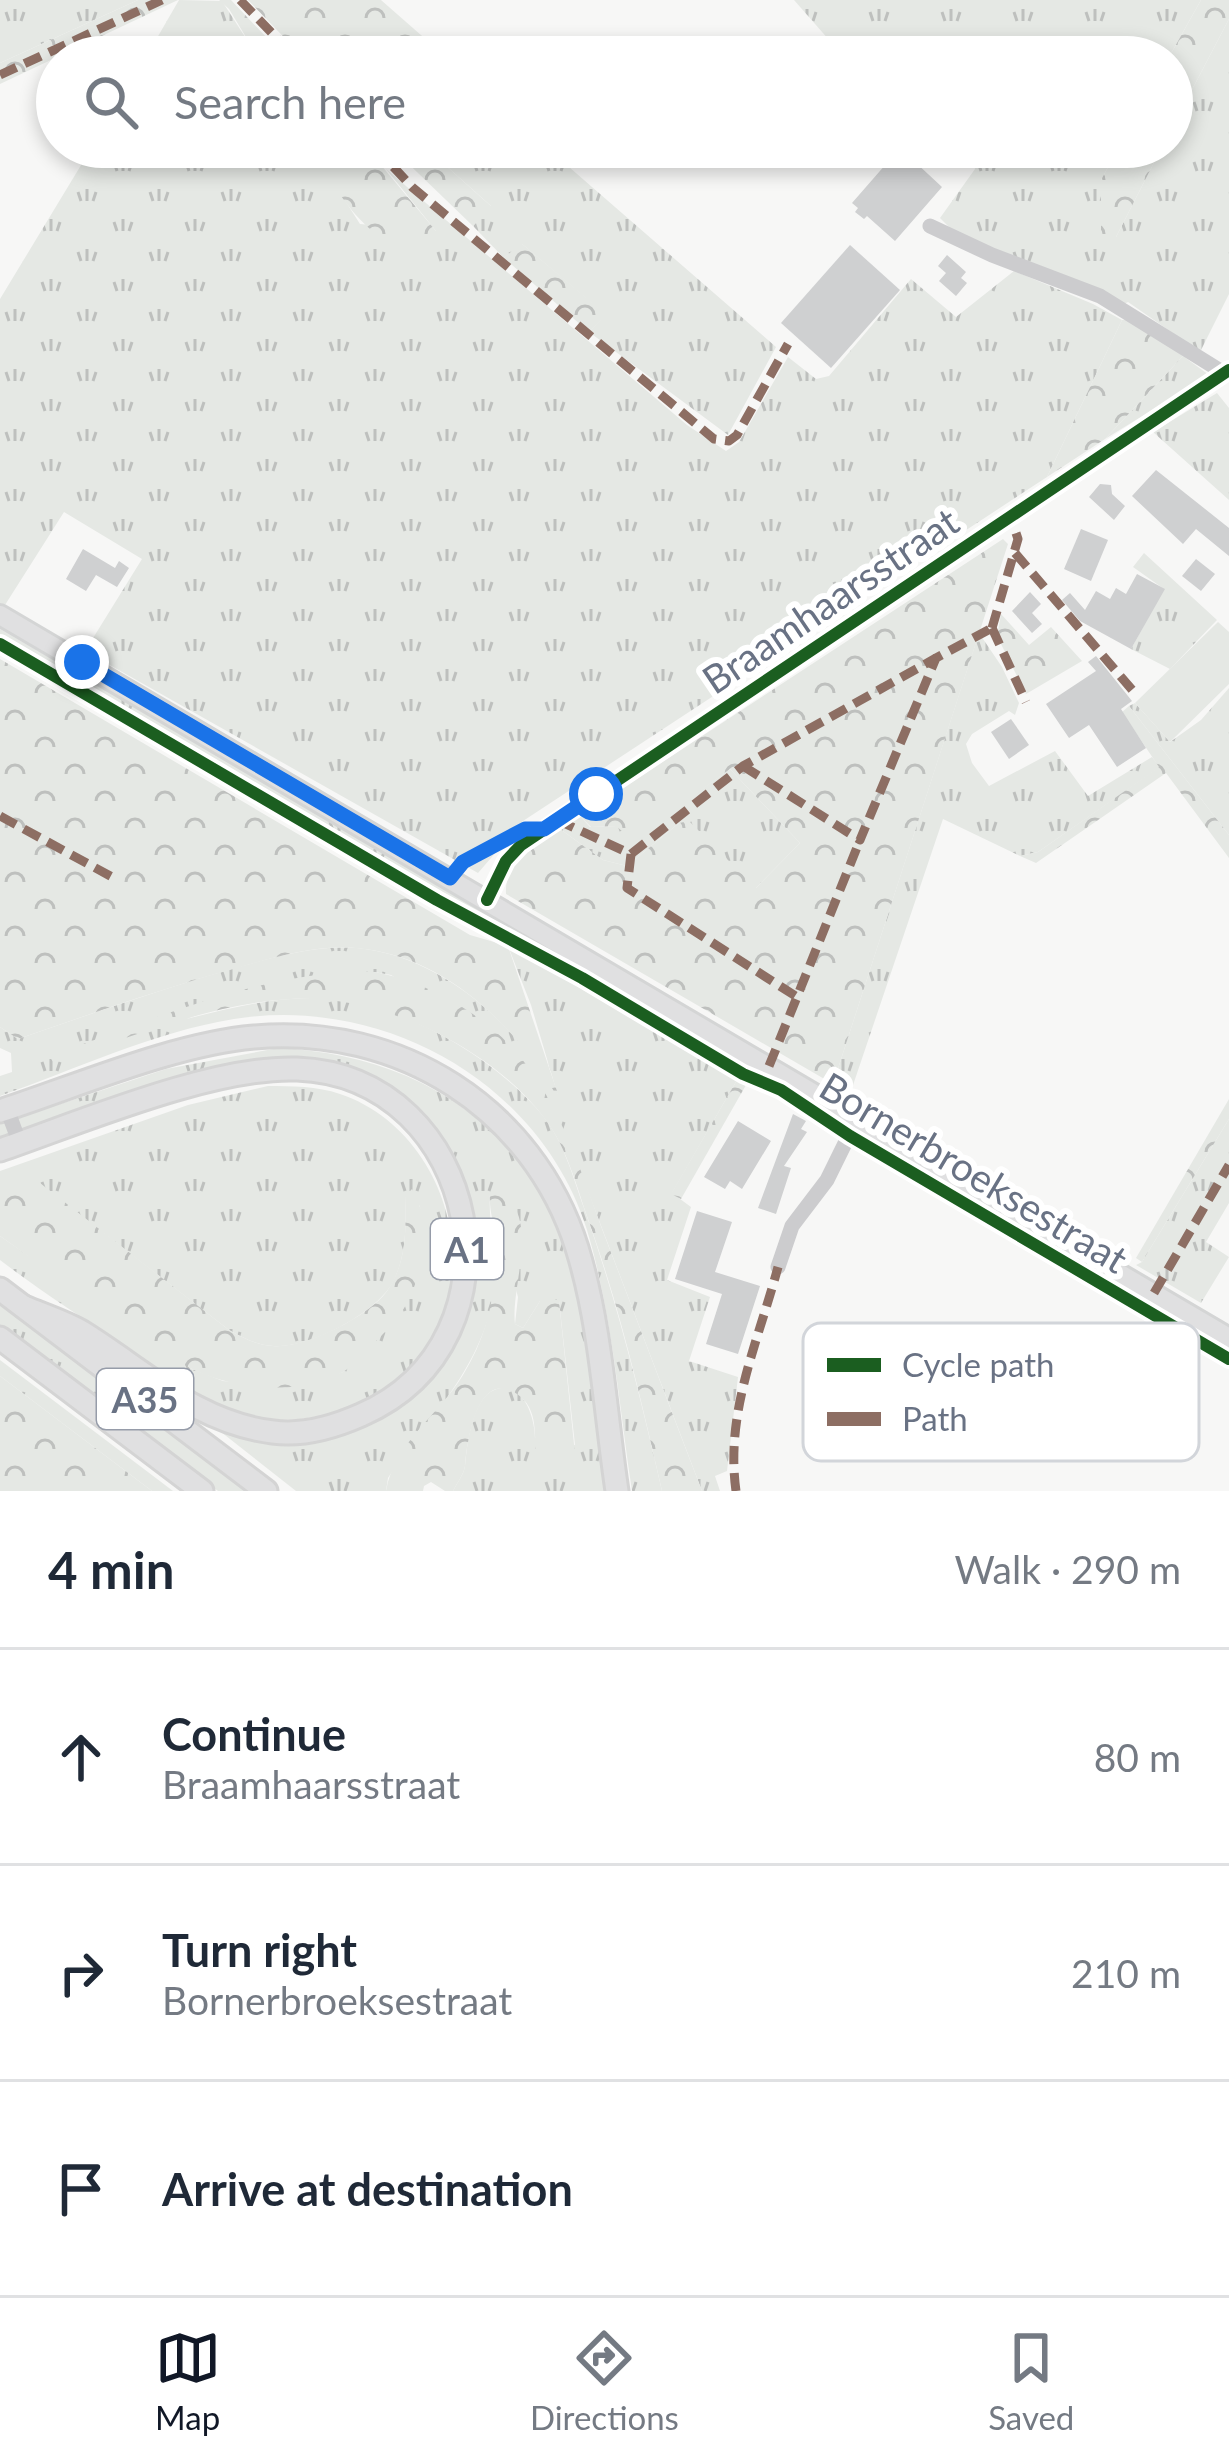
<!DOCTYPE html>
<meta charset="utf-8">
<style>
:root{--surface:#fff;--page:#f6f6f7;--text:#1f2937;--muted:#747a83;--line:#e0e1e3;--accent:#111827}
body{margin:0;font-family:Lato,sans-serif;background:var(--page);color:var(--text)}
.stop{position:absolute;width:36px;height:36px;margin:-27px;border:9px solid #1a73e8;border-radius:50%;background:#fff}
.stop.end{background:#1a73e8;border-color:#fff;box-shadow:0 3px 12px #0008}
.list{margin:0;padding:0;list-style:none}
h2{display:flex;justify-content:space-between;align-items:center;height:156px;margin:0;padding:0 48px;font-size:51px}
h2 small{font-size:39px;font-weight:400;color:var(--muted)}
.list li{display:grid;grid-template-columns:78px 1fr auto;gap:36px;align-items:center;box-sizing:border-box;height:216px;padding:0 48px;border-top:3px solid var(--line)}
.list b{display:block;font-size:45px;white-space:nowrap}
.list p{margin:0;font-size:39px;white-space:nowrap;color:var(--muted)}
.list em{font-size:39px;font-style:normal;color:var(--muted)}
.icon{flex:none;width:66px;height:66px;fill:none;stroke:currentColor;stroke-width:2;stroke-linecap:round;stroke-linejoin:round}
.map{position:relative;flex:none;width:1229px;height:1491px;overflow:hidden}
.search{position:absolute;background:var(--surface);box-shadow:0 6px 18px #0003;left:36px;right:36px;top:36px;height:132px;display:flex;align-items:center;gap:30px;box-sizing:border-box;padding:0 42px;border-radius:66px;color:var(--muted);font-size:45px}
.sheet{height:804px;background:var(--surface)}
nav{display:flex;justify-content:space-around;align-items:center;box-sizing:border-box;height:168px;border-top:3px solid var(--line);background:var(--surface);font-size:33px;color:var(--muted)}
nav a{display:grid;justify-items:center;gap:6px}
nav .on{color:var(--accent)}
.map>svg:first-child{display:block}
.grass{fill:url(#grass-tufts)}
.forest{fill:url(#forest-crowns)}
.garden{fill:#e5e8e4}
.building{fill:#cfd0d1}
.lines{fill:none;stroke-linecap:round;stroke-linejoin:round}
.major-casing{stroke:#d4d5d5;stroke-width:24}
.highway-casing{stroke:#d4d4d4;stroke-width:27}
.minor{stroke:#ccccce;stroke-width:15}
.major{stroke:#e0e0e1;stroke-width:18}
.highway{stroke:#e0e0e1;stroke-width:21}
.quiet{stroke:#8d6e63;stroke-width:9;stroke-dasharray:18 9;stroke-linecap:butt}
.cycleway-casing{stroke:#fff;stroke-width:20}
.cycleway{stroke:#1b5e20;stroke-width:12}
.route{stroke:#1a73e8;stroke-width:15}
.labels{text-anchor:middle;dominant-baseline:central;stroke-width:12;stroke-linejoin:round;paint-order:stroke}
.shield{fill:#fff;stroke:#969ca9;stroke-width:3}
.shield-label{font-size:36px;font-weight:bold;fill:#697284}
.street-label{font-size:39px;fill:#697284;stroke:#fff}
.key{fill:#fff;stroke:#d2d5da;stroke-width:3}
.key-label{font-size:33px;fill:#697284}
</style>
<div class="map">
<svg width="1229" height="1491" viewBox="0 0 1229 1491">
<defs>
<pattern id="grass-tufts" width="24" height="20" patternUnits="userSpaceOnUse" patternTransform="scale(3)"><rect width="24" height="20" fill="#e5e8e4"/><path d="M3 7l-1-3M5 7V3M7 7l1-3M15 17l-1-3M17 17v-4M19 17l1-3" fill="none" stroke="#bec0be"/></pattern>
<pattern id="forest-crowns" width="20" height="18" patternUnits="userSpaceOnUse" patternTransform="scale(3)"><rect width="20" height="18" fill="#e5e8e4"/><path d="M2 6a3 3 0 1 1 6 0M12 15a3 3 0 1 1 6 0" fill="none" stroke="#bec0be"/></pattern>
</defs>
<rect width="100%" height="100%" fill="#f7f7f6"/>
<!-- grass -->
<g class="grass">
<polygon points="0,0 138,0 0,63"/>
<polygon points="179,0 222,1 258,57 146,57"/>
<polygon points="794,0 1201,0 1169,57 844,57"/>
<polygon points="1229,19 1229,294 1200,352 1128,302 1124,304 959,237 940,218 975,169 972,157 956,147 1119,147 1101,180 1116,237 1162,147 1172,147 1172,128"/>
<polygon points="92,147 311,147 360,224 436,231 386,169 687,425 726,451 739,442 788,357 816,379 829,376 911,279 956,317 1014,271 1093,304 1122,320 1047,477 523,821 478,873 85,651 142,559 64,512 5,605 0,603 0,299"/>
<polygon points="425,147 546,147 776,347 728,435 589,332 606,315 522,244 504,258 473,226 491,206"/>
<polygon points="1183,356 1209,375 1105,439"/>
<polygon points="1217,393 1229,408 1229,500 1153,432"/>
<polygon points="1144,553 1217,620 1170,669 1131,649 1164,589 1133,567"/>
<polygon points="0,629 735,1054 695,1043 512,939 475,926 0,647"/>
<polygon points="979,633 1002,667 1019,703 1015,715 1009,711 972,734 966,744 972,763 989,786 1055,751 1088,796 1152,757 1160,767 1038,852 1020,856 943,819 850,1094 833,1084"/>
<polygon points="1229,688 1229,835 1129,706 1135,703 1170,742 1201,720"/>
<polygon points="730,769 800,843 755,889 679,823 627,866 603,860 560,829 580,816 590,827 616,826 688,799"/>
<path d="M508 946 737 1080 672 1193 691 1207 667 1280 710 1297 689 1361 738 1377 727 1471 715 1476 720 1491H702L576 1160 555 1113 516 1053 391 975 374 972 299 978 186 1019C227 1009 269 998 312 998 394 998 492 1054 543 1116 564 1142 573 1177 584 1208 617 1301 640 1395 662 1491H632C619 1405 612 1313 587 1230 541 1083 384 995 234 1019 154 1032 76 1069 0 1096V1076L12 1072 11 1053 0 1048V1027L18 1039C91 1014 164 988 238 967 279 956 322 943 365 949 447 960 518 1028 558 1096L531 1005Z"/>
<path d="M278 1048C385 1053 481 1096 539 1190 553 1213 567 1239 574 1265 592 1338 598 1416 609 1491H453C457 1483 464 1474 465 1466 467 1445 472 1399 494 1390 523 1378 535 1418 535 1438L575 1445 559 1301H540L523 1328 515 1324 518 1297 490 1195C488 1223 497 1251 495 1280 491 1356 430 1418 388 1478L386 1491H296L216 1428 240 1434 361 1426 401 1405 432 1374 454 1340 473 1238 409 1108 286 1064 0 1145V1124L166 1069Z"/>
<path d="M268 1086C292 1086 317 1086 340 1094 428 1123 476 1233 441 1318 411 1393 323 1433 246 1416 199 1405 158 1370 120 1343 80 1316 39 1290 0 1260V1236L192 1369 223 1381 274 1386 313 1383 343 1372 421 1254 420 1206 405 1196C406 1225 407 1252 394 1280 379 1312 309 1349 273 1346 257 1345 243 1338 229 1330L40 1184 0 1183V1171L188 1105Z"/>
<polygon points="1229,1119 1229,1203 1206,1242 1229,1257 1201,1303 1136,1265 1142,1262"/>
<polygon points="0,1301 249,1491 218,1491 0,1326"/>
<polygon points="0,1360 173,1491 152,1491 0,1376"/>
</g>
<!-- forest -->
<g class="forest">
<polygon points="138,0 178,0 0,84 0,63"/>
<polygon points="219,0 231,0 285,57 258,57 229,9"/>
<polygon points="248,0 381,0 446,57 303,57"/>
<polygon points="1201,0 1229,0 1229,19 1172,128 1169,57"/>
<path d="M311 147H366L436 231 437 247C370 258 340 195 311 147Z"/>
<polygon points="391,147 425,147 492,207 473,226"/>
<polygon points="1119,147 1162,147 1116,237 1101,236 1101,180"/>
<polygon points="521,243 607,315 589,332 504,258"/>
<polygon points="1130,319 1183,356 1105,439 1047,477 1122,320"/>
<path d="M1003 539 1008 544 833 1084 506 894C504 860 535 845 560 829L603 860 627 866 679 823 689 821 756 888 800 843 730 769 643 833 630 838 616 826 591 827 580 816Z"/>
<polygon points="1001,614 1029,645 1051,627 1082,661 1026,694 997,636"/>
<path d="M0 659 470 935 508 946 561 1103C521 1032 450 959 364 949 321 943 279 956 237 968 163 988 91 1014 18 1039L0 1027Z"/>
<polygon points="1129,706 1229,835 1229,858 1166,773 1036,863 1020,856 1038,852 1159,767 1122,712"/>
<path d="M374 972C425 981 481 1012 516 1052 562 1105 583 1178 607 1242 639 1325 670 1408 702 1491H662C641 1399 620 1308 588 1219 576 1185 567 1148 545 1119 493 1048 378 993 291 999 209 1004 131 1037 54 1063L49 1056C152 1021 264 969 374 972Z"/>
<polygon points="737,1080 746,1085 681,1199 671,1194"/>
<polygon points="1229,1099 1229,1119 1142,1262 1136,1258"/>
<path d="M21 1180 40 1183 229 1330C243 1338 257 1345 273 1346 304 1349 373 1315 389 1288 407 1260 406 1228 405 1196L412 1189C432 1219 423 1275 406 1305 397 1321 383 1334 370 1347 362 1355 353 1366 343 1372 302 1397 231 1389 190 1368 124 1332 62 1279 0 1236V1183Z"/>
<path d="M495 1190C544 1211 510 1286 515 1324L523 1328 540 1301 553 1298 559 1301 576 1463 544 1465 536 1457C534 1431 539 1405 512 1391 476 1374 467 1444 465 1466 464 1474 457 1483 453 1491H445L431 1482 424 1486 423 1491H386C394 1443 439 1415 463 1375 490 1331 499 1283 494 1232 493 1219 489 1208 490 1195Z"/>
<polygon points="0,1376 152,1491 0,1491"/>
</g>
<!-- garden -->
<polygon class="garden" points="1218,622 1229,632 1229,684 1170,742 1135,703"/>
<!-- building -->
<g class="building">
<polygon points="900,148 942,187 895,241 867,216 864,219 855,212 858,208 852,203"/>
<polygon points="850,245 900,290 831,368 781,323"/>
<polygon points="947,255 966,272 961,278 967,283 956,296 939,281 946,273 938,266"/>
<polygon points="1156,470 1229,528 1229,556 1196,529 1183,544 1132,496"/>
<polygon points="1100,484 1111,485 1112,494 1125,506 1114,520 1089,497"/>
<polygon points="1081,529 1108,540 1091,581 1064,569"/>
<polygon points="83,549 115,568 119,561 129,568 117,587 96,575 86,591 66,579"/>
<polygon points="1196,559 1215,574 1201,591 1182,576"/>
<polygon points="1137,574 1165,589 1131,649 1080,621 1062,600 1070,593 1085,610 1096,591 1110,599 1116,588 1126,594"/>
<polygon points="1030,592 1041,604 1032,613 1042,624 1032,633 1012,611"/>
<polygon points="1096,656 1132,701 1121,709 1146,748 1117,767 1089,725 1069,738 1046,704 1096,671 1088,662"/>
<polygon points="1011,719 1029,745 1009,759 991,732"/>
<polygon points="793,1114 806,1121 801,1129 807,1132 784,1166 791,1168 776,1214 758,1208"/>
<polygon points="738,1121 771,1141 742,1189 730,1181 725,1189 704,1177"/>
<polygon points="697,1211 732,1222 715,1272 760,1286 738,1354 706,1344 722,1294 675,1279"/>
</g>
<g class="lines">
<defs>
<polyline id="major" points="0,615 1229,1338"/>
<g id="highway">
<path d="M0 1111C77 1086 174 1044 254 1037 399 1024 533 1108 577 1248 601 1325 605 1411 617 1491"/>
<path d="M0 1150C81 1122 213 1066 297 1069 481 1076 532 1341 361 1415 334 1427 303 1436 273 1432 197 1423 145 1371 82 1332 65 1322 43 1315 24 1307"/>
<polyline points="0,1289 266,1491"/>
<polyline points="0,1338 202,1491"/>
</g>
</defs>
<!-- major casing -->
<use href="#major" class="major-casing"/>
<!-- highway casing -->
<use href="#highway" class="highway-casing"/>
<!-- minor -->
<g class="minor">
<polyline points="930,226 992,255 1100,296 1224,373"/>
<polyline points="487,900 506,861 521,845 1229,370"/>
<polyline points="7,1109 20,1144"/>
<polyline points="778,1267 792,1226 827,1180 857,1119"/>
</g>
<!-- major -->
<use href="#major" class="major"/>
<!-- highway -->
<use href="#highway" class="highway"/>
<!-- quiet -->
<g class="quiet">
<polyline points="240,0 295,57"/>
<polyline points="0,75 162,0"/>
<polyline points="375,147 412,187 714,439 729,441 737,435 788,344"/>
<polyline points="1015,553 1134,692"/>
<polyline points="992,628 1018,539 1010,515"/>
<polyline points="992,628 1026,702"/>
<polyline points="743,766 860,840 936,658 992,628"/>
<polyline points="0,816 114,878"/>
<polyline points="557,820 631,854 743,766 936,658"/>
<polyline points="631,854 627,888 797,997 860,840"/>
<polyline points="769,1066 797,997"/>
<polyline points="1154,1293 1229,1165"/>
<path d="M736 1491C725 1412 758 1342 778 1267"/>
</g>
<defs>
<g id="cycleway">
<polyline points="0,644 437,900 582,978 743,1074 781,1090 850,1136 1229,1359"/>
<polyline points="487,900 506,861 521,845 1229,370"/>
</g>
</defs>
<!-- cycleway casing -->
<use href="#cycleway" class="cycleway-casing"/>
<!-- cycleway -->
<use href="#cycleway" class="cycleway"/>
</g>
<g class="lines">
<!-- route -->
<polyline class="route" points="82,662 450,878 463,862 525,829 544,829 596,794"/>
</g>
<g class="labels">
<!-- shield labels -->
<g class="shield">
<rect x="431" y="1219" width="72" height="60" rx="9"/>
<rect x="97" y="1369" width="96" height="60" rx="9"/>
</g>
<g class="shield-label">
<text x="467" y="1249">A1</text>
<text x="145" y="1399">A35</text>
</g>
<!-- street labels -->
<g class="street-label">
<text transform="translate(830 600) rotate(-34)">Braamhaarsstraat</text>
<text transform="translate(974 1172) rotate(31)">Bornerbroeksestraat</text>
</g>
</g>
<!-- legend -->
<rect x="803" y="1323" width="396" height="138" rx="18" class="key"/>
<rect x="827" y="1358" width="54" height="14" fill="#1b5e20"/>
<rect x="827" y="1412" width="54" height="14" fill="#8d6e63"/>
<g class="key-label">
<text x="902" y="1377">Cycle path</text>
<text x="902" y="1431">Path</text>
</g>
</svg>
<div class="stop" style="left:596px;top:794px"></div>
<div class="stop end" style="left:82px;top:662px"></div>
<div class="search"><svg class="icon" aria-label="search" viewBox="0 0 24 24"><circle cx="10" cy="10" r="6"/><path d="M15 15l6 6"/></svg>Search here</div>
</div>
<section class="sheet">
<h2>4 min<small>Walk · 290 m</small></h2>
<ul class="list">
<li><svg class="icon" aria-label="ahead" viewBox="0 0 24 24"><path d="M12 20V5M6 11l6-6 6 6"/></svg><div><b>Continue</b><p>Braamhaarsstraat</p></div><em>80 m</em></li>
<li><svg class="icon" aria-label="right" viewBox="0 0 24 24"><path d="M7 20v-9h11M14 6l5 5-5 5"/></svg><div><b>Turn right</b><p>Bornerbroeksestraat</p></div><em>210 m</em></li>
<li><svg class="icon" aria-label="arrive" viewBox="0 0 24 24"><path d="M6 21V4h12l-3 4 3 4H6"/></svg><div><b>Arrive at destination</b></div></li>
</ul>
</section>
<nav>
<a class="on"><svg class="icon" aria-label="map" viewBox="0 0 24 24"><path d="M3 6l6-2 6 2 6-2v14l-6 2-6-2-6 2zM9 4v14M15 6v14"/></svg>Map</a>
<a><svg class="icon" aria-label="directions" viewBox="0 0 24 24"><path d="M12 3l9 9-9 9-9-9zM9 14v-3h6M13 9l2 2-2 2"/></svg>Directions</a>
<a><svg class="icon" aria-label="saved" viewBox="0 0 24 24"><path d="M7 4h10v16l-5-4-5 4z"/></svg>Saved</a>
</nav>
